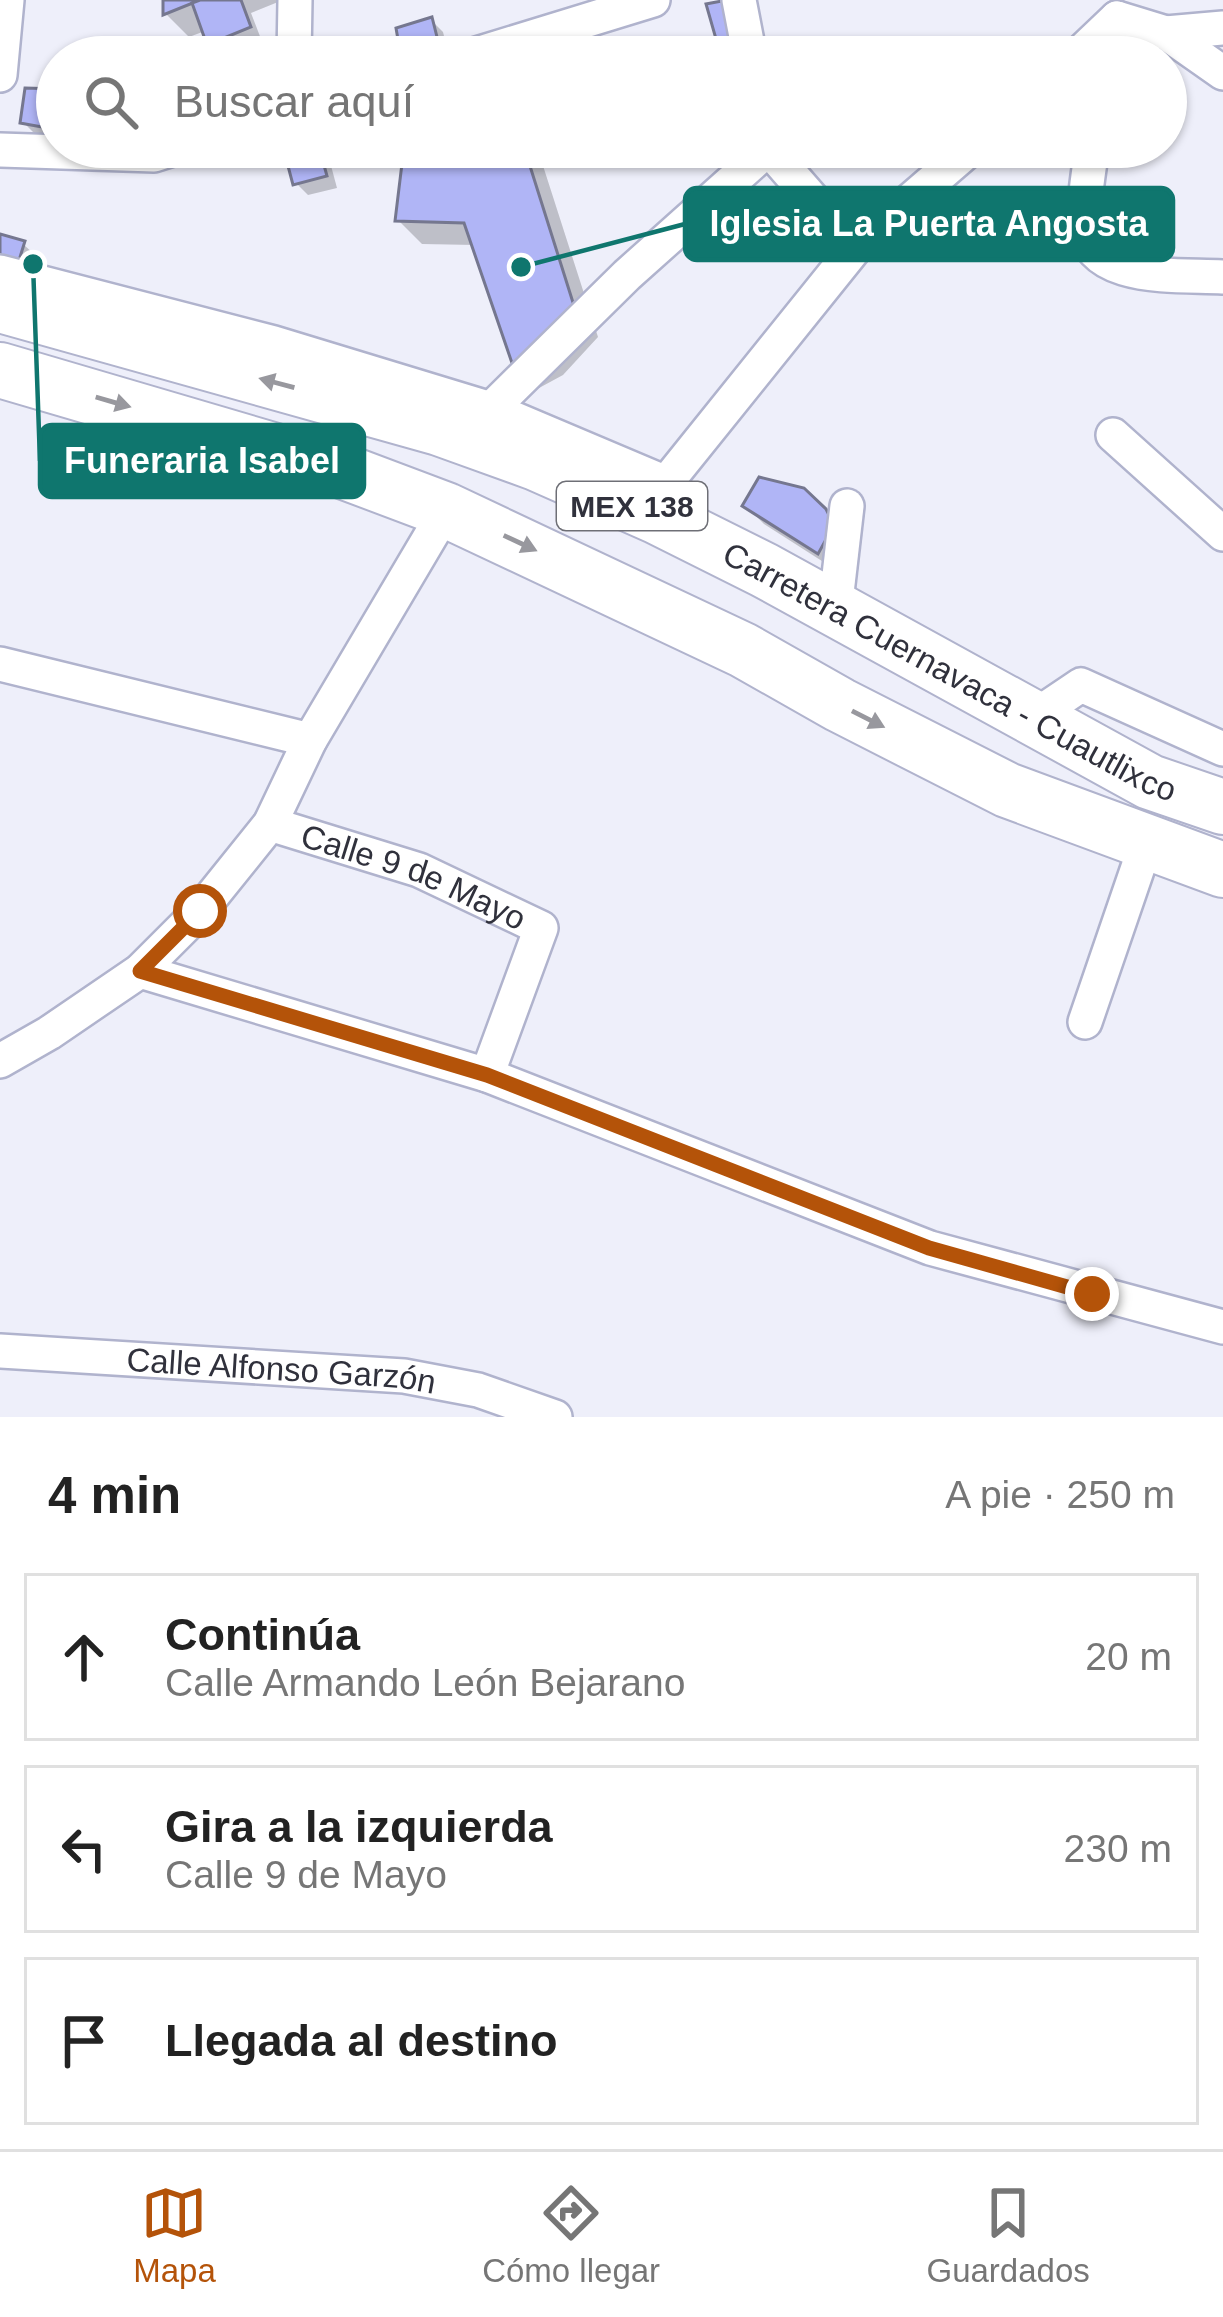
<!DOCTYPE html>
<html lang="es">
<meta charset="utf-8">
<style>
:root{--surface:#fff;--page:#f2f2f2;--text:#222;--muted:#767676;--line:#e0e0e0;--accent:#b45309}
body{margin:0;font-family:Helvetica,sans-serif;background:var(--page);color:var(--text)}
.stop{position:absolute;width:36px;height:36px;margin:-27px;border:9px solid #b45309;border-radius:50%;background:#fff}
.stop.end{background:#b45309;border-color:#fff;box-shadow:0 3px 12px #0008}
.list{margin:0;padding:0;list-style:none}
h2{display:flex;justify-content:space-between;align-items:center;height:156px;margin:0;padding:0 48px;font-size:51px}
h2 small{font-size:39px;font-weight:400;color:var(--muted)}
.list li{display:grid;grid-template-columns:78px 1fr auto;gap:36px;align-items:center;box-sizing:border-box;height:168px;margin:0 24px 24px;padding:0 24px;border:3px solid var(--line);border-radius:0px}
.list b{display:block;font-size:45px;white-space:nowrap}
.list p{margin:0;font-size:39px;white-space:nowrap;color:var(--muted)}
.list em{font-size:39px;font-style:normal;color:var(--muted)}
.icon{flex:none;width:66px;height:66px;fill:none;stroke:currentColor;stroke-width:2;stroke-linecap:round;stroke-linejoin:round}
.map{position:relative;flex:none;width:1223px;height:1417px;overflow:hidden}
.search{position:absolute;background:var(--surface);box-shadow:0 3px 9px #0004;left:36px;right:36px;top:36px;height:132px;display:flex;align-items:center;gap:30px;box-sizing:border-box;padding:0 42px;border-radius:66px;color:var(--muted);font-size:45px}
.sheet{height:732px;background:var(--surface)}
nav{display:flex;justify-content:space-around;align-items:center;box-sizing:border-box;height:168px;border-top:3px solid var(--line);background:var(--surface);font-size:33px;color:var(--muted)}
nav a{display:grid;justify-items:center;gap:6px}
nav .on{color:var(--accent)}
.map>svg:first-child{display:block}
.shadow{fill:#0003}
.building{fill:#b0b5f6;stroke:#75778f;stroke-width:3}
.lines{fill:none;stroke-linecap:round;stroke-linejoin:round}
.minor-casing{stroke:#b0b3cd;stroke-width:38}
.primary-casing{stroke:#b0b3cd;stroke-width:58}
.minor{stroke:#fff;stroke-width:33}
.primary{stroke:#fff;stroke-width:54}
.oneway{fill:#98989e}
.route{stroke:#b45309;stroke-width:15}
.labels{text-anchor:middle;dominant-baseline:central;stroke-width:12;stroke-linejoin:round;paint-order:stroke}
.shield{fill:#fff;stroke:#6e6f76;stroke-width:3}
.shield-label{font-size:30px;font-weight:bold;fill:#30313c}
.street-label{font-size:33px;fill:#30313c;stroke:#fff}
.leader{fill:none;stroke:#0f766e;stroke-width:4.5}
.callout-dot{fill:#0f766e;stroke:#fff;stroke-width:4.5}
.callout{fill:#0f766e;stroke:#0f766e;stroke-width:4.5}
.callout-label{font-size:36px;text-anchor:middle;font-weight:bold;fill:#fff}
</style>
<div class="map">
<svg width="1223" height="1417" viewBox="0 0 1223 1417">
<rect width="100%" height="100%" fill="#eeeffa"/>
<!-- shadow -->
<g class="shadow">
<polygon points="166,0 283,0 251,13 261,39 222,55 210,43 205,31 189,37 166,14"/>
<polygon points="431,20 443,32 449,57 404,57 399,30"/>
<polygon points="28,91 57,92 57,138 35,134 23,122"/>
<polygon points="286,147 326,147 337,188 308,195 296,183"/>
<polygon points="407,147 537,147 598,337 563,375 539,388 515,365 475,245 422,244 398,220"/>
<polygon points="0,237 23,244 35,255 28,280"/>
<polygon points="746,506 843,530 836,570 764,524"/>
</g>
<!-- building -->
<g class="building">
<polygon points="163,0 200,0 163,15"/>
<polygon points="200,0 241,0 251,27 207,45 192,3"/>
<polygon points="727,0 738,40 718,46 706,4"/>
<polygon points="432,17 440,49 401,57 396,28"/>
<polygon points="25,88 57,89 53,129 20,123"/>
<polygon points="283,147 319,147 327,176 293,185"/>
<polygon points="404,147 524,147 576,312 513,366 464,223 395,221"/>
<polygon points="0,234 25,241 16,270 0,265"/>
<polygon points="759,477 804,488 826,509 834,525 818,554 742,506"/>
</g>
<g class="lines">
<defs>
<g id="minor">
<polyline points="739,0 750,57"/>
<polyline points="1117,18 1166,33 1223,73"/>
<polyline points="1166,33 1223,28"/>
<polyline points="294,57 295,0"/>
<polyline points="467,57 653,0"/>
<polyline points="1076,57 1117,18"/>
<polyline points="0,75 7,0"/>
<polyline points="767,147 855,248"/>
<path d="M1092 147C1089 171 1084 197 1084 221 1084 284 1179 274 1223 277"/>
<polyline points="0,150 154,155 179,147"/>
<polyline points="0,272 274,343 491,409 666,483 855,248 972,147"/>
<polyline points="491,409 627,275 768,149"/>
<polyline points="1113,435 1223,534"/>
<polyline points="835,610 847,506"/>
<polyline points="0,664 310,740"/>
<polyline points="1032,718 1081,685 1223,749"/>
<path id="s1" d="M270 824 419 870 541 928 487 1075"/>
<polyline points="140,971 487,1075 930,1248 1223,1327"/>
<polyline points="1085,1022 1146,844"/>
<polyline points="0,1061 49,1033 140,971 200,911 270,824 310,740 446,510"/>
<path id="s2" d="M0 1351 404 1376 478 1390 555 1417"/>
</g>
<g id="primary">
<path id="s3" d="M0 305 439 428 536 463 658 517 764 570 1150 782 1223 807"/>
<polyline points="0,370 337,469 446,510 743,650 840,705 1007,790 1223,870"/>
</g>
</defs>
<!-- minor casing -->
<use href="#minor" class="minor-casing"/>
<!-- primary casing -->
<use href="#primary" class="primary-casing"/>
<!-- minor -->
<use href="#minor" class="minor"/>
<!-- primary -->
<use href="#primary" class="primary"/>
</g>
<!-- one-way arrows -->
<defs><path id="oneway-solid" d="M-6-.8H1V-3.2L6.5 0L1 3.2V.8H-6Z" transform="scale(3)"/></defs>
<g class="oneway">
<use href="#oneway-solid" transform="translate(277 383) rotate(-165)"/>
<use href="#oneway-solid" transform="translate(113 402) rotate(16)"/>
<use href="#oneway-solid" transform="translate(520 543) rotate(25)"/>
<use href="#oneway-solid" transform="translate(868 719) rotate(27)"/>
</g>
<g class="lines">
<!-- route -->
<polyline class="route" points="200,911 140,971 487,1075 929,1248 1092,1294"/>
</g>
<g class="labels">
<!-- shield labels -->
<rect class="shield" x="557" y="482" width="150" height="48" rx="9"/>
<g class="shield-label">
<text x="632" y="506">MEX 138</text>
</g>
<!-- street labels -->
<g class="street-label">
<text stroke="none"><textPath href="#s3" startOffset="1023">Carretera Cuernavaca - Cuautlixco</textPath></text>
<text stroke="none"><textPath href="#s1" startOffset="153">Calle 9 de Mayo</textPath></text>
<text stroke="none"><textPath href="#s2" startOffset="282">Calle Alfonso Garzón</textPath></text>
</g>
</g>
<!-- callouts -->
<path class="leader" d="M521 267L685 224M33 264L40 461"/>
<g class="callout-dot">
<circle cx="521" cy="267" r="12"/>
<circle cx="33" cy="264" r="12"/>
</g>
<g class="callout">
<rect x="685" y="188" width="488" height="72" rx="12"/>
<rect x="40" y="425" width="324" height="72" rx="12"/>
</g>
<g class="callout-label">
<text x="929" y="236">Iglesia La Puerta Angosta</text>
<text x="202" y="473">Funeraria Isabel</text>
</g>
</svg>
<div class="stop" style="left:200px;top:911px"></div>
<div class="stop end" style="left:1092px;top:1294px"></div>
<div class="search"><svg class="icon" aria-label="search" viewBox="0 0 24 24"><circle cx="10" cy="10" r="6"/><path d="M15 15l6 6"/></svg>Buscar aquí</div>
</div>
<section class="sheet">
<h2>4 min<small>A pie · 250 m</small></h2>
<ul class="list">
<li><svg class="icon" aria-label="ahead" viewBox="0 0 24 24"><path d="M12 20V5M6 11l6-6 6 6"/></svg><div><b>Continúa</b><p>Calle Armando León Bejarano</p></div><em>20 m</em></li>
<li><svg class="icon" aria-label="left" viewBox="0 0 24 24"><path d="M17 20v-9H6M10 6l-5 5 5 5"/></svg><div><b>Gira a la izquierda</b><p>Calle 9 de Mayo</p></div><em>230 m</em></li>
<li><svg class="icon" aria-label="arrive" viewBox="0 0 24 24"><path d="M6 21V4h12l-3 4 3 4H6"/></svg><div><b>Llegada al destino</b></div></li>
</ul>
</section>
<nav>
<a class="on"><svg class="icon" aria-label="map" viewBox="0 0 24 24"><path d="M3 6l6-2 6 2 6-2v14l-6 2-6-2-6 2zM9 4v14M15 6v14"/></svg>Mapa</a>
<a><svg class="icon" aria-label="directions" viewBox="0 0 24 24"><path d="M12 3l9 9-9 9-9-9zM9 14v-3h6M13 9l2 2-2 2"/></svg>Cómo llegar</a>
<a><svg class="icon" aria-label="saved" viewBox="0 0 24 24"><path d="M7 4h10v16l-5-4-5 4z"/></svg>Guardados</a>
</nav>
